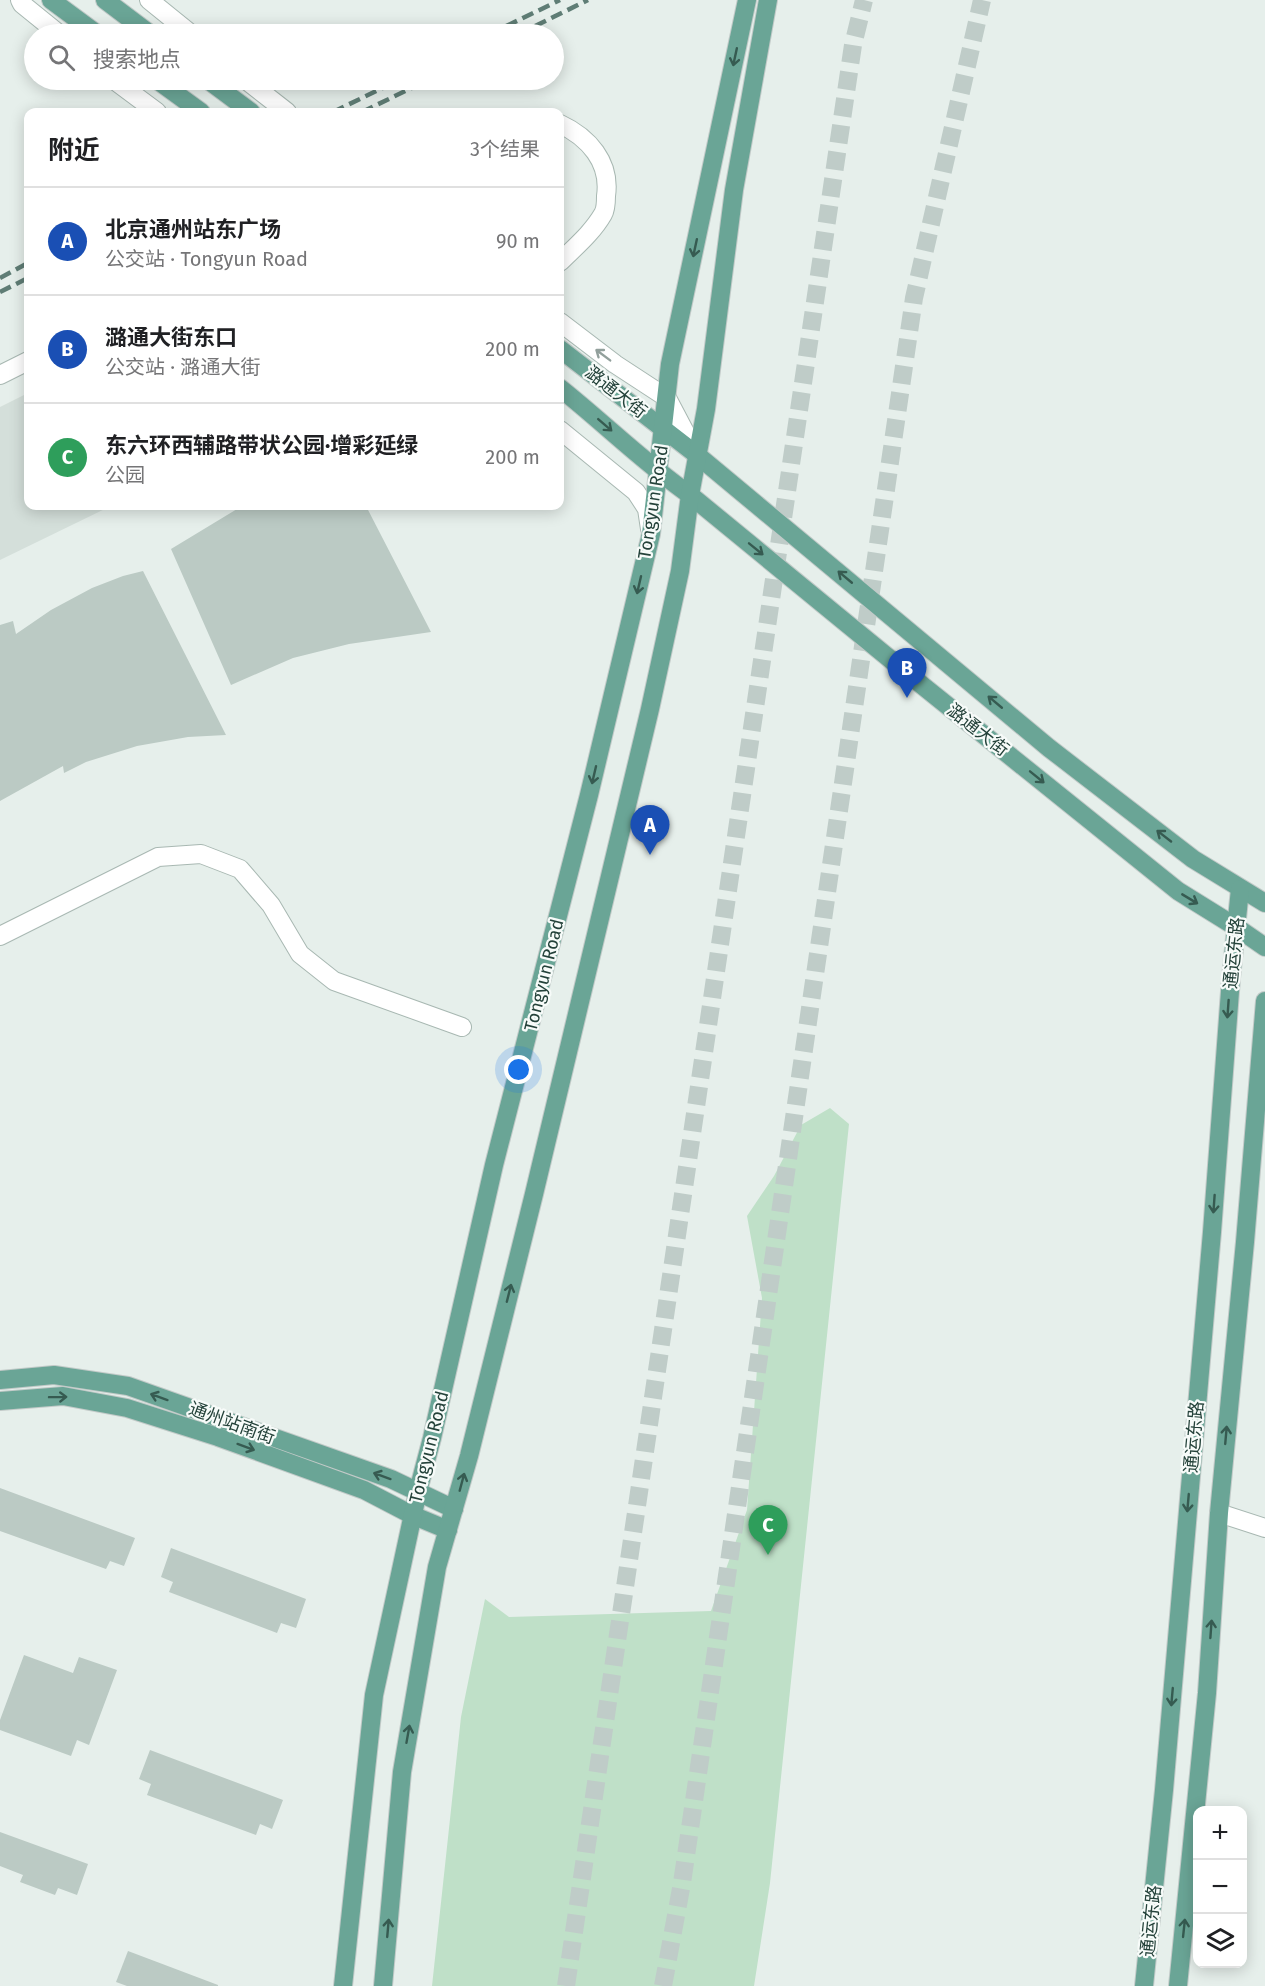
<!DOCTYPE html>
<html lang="zh">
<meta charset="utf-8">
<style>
:root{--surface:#fff;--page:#f2f2f2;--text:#202124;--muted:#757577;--line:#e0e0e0;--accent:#1a73e8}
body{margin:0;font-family:"Fira Sans","Noto Sans SC",sans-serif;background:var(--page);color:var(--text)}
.controls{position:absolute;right:18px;bottom:18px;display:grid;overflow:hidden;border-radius:12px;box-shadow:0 3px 15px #0003}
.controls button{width:54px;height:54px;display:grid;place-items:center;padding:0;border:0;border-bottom:2px solid var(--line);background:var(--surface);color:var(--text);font:30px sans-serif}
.you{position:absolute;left:519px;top:1070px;width:21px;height:21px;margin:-15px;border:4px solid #fff;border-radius:50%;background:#1a73e8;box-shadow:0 0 0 9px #1a73e833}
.badge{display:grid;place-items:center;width:39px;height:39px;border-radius:50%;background:var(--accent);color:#fff;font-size:20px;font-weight:700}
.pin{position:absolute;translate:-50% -50px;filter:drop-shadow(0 2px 3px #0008)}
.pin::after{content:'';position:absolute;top:32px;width:21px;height:18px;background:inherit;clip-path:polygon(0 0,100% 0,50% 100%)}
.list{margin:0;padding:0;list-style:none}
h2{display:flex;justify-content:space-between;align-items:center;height:78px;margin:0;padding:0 24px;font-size:26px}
h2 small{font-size:20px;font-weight:400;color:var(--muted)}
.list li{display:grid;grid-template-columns:39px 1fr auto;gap:18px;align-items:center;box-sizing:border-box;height:108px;padding:0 24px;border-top:2px solid var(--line)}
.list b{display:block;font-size:22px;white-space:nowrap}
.list p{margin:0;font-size:20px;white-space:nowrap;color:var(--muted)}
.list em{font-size:20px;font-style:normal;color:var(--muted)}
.icon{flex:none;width:33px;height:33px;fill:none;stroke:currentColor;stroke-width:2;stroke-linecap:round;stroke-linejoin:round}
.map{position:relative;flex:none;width:1265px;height:1986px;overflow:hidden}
.search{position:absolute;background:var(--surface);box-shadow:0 3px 15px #0003;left:24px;top:24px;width:540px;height:66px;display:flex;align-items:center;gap:15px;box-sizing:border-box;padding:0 21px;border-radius:33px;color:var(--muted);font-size:22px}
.panel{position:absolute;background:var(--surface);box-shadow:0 3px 15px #0003;left:24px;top:108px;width:540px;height:402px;border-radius:12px}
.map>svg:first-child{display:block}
.built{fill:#d4dfda}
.green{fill:#bfe0c8}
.building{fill:#bbcac4}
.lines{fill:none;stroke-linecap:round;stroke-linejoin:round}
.highway-tunnel{stroke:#bfccc8;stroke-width:18;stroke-dasharray:18 9;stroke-linecap:butt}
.minor-casing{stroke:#a8b8b2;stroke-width:20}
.major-casing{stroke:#c2cac8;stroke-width:20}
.minor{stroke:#fff;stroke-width:18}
.major{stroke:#6aa596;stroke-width:18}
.rail{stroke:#5f7d75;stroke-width:4.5;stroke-dasharray:12 6;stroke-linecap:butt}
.oneway{stroke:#365b51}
.oneway2{stroke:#92a09c}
.labels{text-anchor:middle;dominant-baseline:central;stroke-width:4.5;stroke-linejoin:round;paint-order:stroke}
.street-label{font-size:18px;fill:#24423a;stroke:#f7fbf9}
</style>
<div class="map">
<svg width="1265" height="1986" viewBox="0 0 1265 1986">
<rect width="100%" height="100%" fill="#e6efeb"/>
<!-- built -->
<polygon class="built" points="28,393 28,506 111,506 0,560 0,407"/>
<!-- green -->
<polygon class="green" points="830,1108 849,1124 770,1883 754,1986 432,1986 461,1717 485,1599 509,1617 711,1611 747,1510 762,1298 747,1216 774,1176 801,1125"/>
<!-- building -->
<g class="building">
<polygon points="242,506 366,506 431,632 349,644 293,658 231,685 171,549"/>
<polygon points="143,571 226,735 188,737 137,746 86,762 64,773 63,766 0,801 0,625 13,621 16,634 51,610 92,588 123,576"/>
<polygon points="0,1488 135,1538 124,1566 110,1561 106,1569 0,1531"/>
<polygon points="171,1548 306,1599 296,1628 281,1623 277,1633 169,1592 173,1582 161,1577"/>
<polygon points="24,1655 73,1673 79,1657 117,1670 89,1745 77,1740 71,1756 0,1730 0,1720"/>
<polygon points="150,1750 283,1800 272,1829 260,1824 256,1835 147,1795 151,1784 139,1779"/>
<polygon points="0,1832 88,1864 77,1895 58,1888 55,1895 20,1882 23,1875 0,1866"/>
<polygon points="128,1951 218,1985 218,1986 127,1986 116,1982"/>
</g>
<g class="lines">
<!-- highway-tunnel -->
<g class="highway-tunnel">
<polyline points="566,1986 853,45 864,0"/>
<polyline points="663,1986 682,1883 914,298 982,0"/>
</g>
<defs>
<g id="minor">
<polyline points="20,0 22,4 59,34"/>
<polyline points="149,0 191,34"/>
<polyline points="114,80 157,112"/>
<polyline points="246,80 287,112"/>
<path d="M560 124C588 137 611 162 606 196 606 202 606 209 603 214 592 233 575 247 560 262"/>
<polyline points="560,322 615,364 667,398 697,455"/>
<polyline points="0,375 28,361"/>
<polyline points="560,430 636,492 647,509 650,529"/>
<polyline points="0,936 158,857 201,854 240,869 271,905 300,954 334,981 462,1027"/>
<polyline points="1219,1513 1265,1528"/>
</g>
<g id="major">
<polyline points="51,0 97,34"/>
<polyline points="105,0 150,34"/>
<polyline points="157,80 201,112"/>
<polyline points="208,80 251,112"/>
<polyline points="560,349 697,455 1049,748 1193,859 1265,903"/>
<path d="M560 388C604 423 644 463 690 495L923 686 1178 891 1236 927 1265 947"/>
<polyline points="0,1380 54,1375 128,1386 391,1479 454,1509"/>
<polyline points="0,1401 63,1396 127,1408 218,1437 364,1490 412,1515 448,1530"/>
<polyline points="343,1986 374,1695 418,1491 432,1438 494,1165 589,795 651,534 670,364 747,0"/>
<polyline points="383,1986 402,1772 437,1567 469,1456 534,1194 650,709 680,571 690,495 706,409 734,190 768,0"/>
<polyline points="1144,1986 1164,1790 1212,1232 1231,978 1240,889"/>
<polyline points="1178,1986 1207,1693 1219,1513 1245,1242 1265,1001"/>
</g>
</defs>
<!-- minor casing -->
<use href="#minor" class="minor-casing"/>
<!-- major casing -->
<use href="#major" class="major-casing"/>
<!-- minor -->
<use href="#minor" class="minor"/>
<!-- major -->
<use href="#major" class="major"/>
<!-- rail -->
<g class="rail">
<polyline points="490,34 560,0"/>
<polyline points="519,34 588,0"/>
<polyline points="333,112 399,80"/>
<polyline points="362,112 428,80"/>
<polyline points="0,278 28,263"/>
<polyline points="0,292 28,278"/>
</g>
</g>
<!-- one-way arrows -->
<defs><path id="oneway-shaft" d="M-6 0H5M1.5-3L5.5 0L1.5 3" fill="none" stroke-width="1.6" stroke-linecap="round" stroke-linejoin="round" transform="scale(1.5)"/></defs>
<g class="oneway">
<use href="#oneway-shaft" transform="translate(735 57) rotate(102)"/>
<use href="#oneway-shaft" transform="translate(695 248) rotate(102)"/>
<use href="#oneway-shaft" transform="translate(605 425) rotate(41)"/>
<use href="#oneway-shaft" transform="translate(756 549) rotate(39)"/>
<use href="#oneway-shaft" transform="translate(845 577) rotate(-140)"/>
<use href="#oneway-shaft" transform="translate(639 585) rotate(103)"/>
<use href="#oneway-shaft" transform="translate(995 702) rotate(-140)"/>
<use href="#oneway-shaft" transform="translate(594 775) rotate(103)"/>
<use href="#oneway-shaft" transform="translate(1037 777) rotate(39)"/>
<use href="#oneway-shaft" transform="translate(1164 836) rotate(-142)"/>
<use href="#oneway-shaft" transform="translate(1190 899) rotate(31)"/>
<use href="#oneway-shaft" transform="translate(1228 1009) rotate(94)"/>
<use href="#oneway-shaft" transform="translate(1214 1204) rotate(94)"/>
<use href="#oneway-shaft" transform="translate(509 1293) rotate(-76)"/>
<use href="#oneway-shaft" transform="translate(58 1397) rotate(-1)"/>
<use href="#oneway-shaft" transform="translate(159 1397) rotate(-160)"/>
<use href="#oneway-shaft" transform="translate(1226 1435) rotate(-85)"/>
<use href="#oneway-shaft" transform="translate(246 1447) rotate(20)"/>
<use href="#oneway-shaft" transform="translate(382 1476) rotate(-160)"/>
<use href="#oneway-shaft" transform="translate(462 1482) rotate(-75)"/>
<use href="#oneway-shaft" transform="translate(1188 1503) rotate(95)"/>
<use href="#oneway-shaft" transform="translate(1211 1629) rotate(-86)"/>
<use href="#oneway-shaft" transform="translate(1172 1697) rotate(95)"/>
<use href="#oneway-shaft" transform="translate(408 1734) rotate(-80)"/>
<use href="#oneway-shaft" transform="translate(388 1928) rotate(-85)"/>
<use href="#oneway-shaft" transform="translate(1184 1928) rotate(-84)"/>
</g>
<use class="oneway2" href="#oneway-shaft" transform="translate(603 355) rotate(-143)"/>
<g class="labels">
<!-- street labels -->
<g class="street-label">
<text transform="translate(616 392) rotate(38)">潞通大街</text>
<text transform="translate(653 502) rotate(-81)">Tongyun Road</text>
<text transform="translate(978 730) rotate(38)">潞通大街</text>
<text transform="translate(1234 953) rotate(-84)">通运东路</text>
<text transform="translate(544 975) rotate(-76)">Tongyun Road</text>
<text transform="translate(232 1423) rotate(20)">通州站南街</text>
<text transform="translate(1194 1437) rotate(-85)">通运东路</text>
<text transform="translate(429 1447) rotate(-76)">Tongyun Road</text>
<text transform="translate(1151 1921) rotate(-84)">通运东路</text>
</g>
</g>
</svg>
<div class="controls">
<button>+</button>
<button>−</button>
<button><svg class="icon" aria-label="layers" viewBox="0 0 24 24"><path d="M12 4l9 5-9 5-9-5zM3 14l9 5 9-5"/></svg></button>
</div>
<div class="you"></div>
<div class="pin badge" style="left:650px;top:855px;background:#1a4fb4">A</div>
<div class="pin badge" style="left:907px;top:698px;background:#1a4fb4">B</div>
<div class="pin badge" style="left:768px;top:1555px;background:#2e9e5b">C</div>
<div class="search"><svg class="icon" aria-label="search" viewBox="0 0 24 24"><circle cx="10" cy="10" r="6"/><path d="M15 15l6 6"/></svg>搜索地点</div>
<section class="panel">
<h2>附近<small>3个结果</small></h2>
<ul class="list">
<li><span class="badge" style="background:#1a4fb4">A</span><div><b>北京通州站东广场</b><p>公交站 · Tongyun Road</p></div><em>90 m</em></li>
<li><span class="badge" style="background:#1a4fb4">B</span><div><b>潞通大街东口</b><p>公交站 · 潞通大街</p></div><em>200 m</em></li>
<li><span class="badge" style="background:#2e9e5b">C</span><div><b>东六环西辅路带状公园·增彩延绿</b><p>公园</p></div><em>200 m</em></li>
</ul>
</section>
</div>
